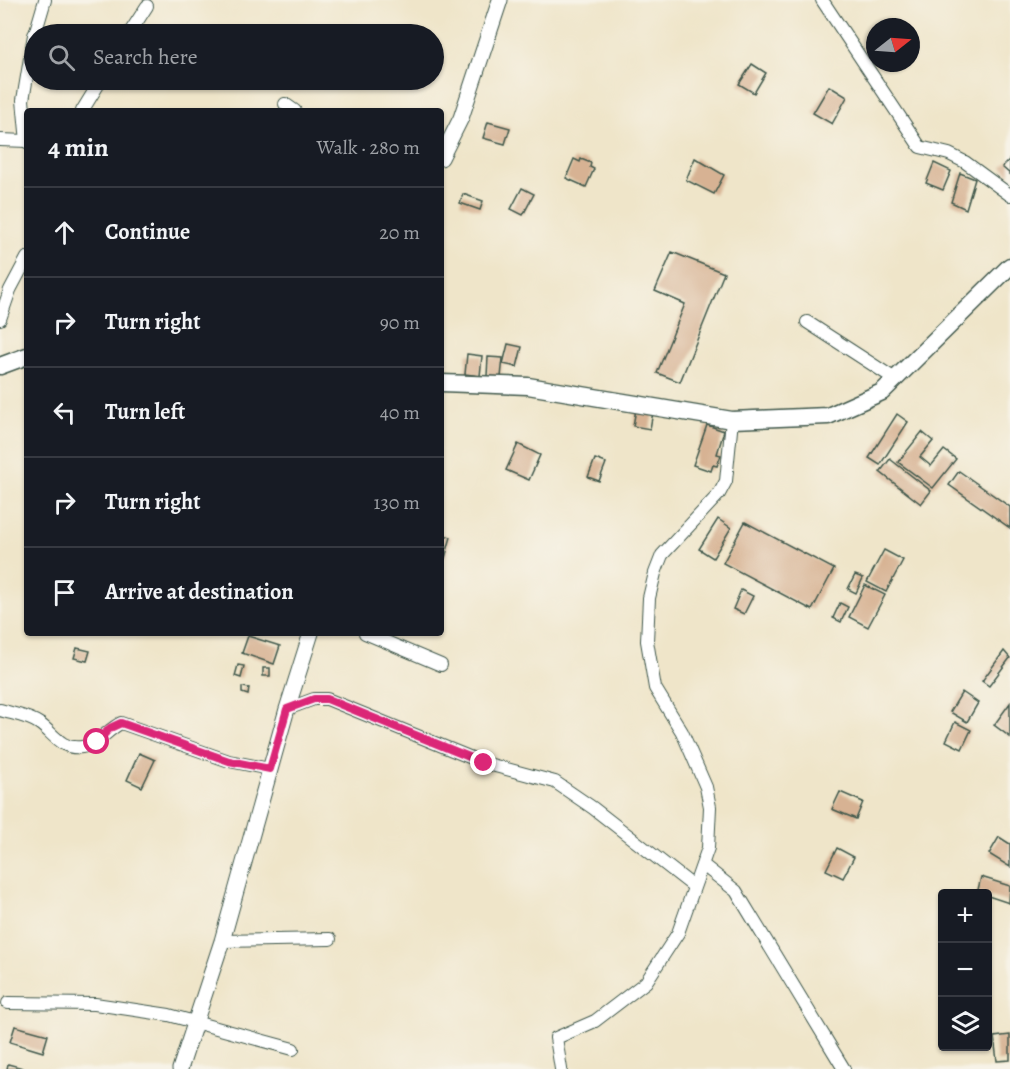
<!DOCTYPE html>
<meta charset="utf-8">
<style>
:root{--surface:#171b24;--page:#20242c;--text:#f1f3f6;--muted:#9ea1a6;--line:#363941}
body{margin:0;font-family:Alegreya,serif;background:var(--page);color:var(--text)}
.controls{position:absolute;right:18px;bottom:18px;display:grid;overflow:hidden;border-radius:6px;box-shadow:0 2px 4px #0004}
.controls button{width:54px;height:54px;display:grid;place-items:center;padding:0;border:0;border-bottom:2px solid var(--line);background:var(--surface);color:var(--text);font:30px sans-serif}
.compass{position:absolute;left:866px;top:18px;width:54px;height:54px;border-radius:50%;background:var(--surface);box-shadow:0 2px 4px #0004;rotate:73deg}
.stop{position:absolute;width:18px;height:18px;margin:-14px;border:4px solid #db2777;border-radius:50%;background:#fff}
.stop.end{background:#db2777;border-color:#fff;box-shadow:0 2px 6px #0008}
.list{margin:0;padding:0;list-style:none}
h2{display:flex;justify-content:space-between;align-items:center;height:78px;margin:0;padding:0 24px;font-size:26px}
h2 small{font-size:20px;font-weight:400;color:var(--muted)}
.list li{display:grid;grid-template-columns:39px 1fr auto;gap:18px;align-items:center;box-sizing:border-box;height:90px;padding:0 24px;border-top:2px solid var(--line)}
.list b{display:block;font-size:22px;white-space:nowrap}
.list em{font-size:20px;font-style:normal;color:var(--muted)}
.icon{flex:none;width:33px;height:33px;fill:none;stroke:currentColor;stroke-width:2;stroke-linecap:round;stroke-linejoin:round}
.map{position:relative;flex:none;width:1010px;height:1069px;overflow:hidden}
.search{position:absolute;background:var(--surface);box-shadow:0 2px 4px #0004;left:24px;top:24px;width:420px;height:66px;display:flex;align-items:center;gap:15px;box-sizing:border-box;padding:0 21px;border-radius:33px;color:var(--muted);font-size:22px}
.panel{position:absolute;background:var(--surface);box-shadow:0 2px 4px #0004;left:24px;top:108px;width:420px;height:528px;border-radius:6px}
.map>svg:first-child{display:block}
.building{fill:#d7b293}
.lines{fill:none;stroke-linecap:round;stroke-linejoin:round}
.minor-casing{stroke:#3e564a;stroke-width:14}
.tertiary-casing{stroke:#3e564a;stroke-width:17}
.secondary-casing{stroke:#3e564a;stroke-width:19}
.minor{stroke:#fff;stroke-width:12}
.tertiary{stroke:#fff;stroke-width:15}
.secondary{stroke:#fff;stroke-width:16}
.route{stroke:#db2777;stroke-width:8}
</style>
<div class="map">
<svg width="1010" height="1069" viewBox="0 0 1010 1069">
<rect width="100%" height="100%" fill="#f7f3e8"/>
<filter id="ink" filterUnits="userSpaceOnUse"><feTurbulence type="fractalNoise" baseFrequency=".0167" numOctaves="2"/><feDisplacementMap in="SourceGraphic" scale="12" xChannelSelector="R" yChannelSelector="G"/><feConvolveMatrix kernelMatrix="1 2 1 2 8 2 1 2 1" color-interpolation-filters="sRGB"/></filter>
<filter id="wash" filterUnits="userSpaceOnUse"><feTurbulence type="fractalNoise" baseFrequency=".008" numOctaves="4" result="noise"/><feDisplacementMap in="SourceGraphic" scale="24" xChannelSelector="R" yChannelSelector="G"/><feGaussianBlur stdDeviation="1.35" result="paint"/><feColorMatrix in="noise" values="0 0 0 0 0 0 0 0 0 0 0 0 0 0 0 0 0 1.4 0 .05"/><feComposite in="paint" operator="in"/></filter>
<g filter="url(#wash)">
<rect width="100%" height="100%" fill="#efe5c9"/>
<g id="blocks">
<!-- building -->
<g class="building">
<polygon points="167,27 182,34 164,34"/>
<polygon points="752,64 766,73 754,93 739,84"/>
<polygon points="829,86 847,97 832,124 813,113"/>
<polygon points="488,122 510,128 505,144 483,138"/>
<polygon points="695,158 724,175 714,194 686,180"/>
<polygon points="574,159 580,162 581,159 591,163 590,167 594,169 586,187 566,178"/>
<polygon points="1010,159 1010,174 1002,167"/>
<polygon points="934,163 951,171 943,190 926,183"/>
<polygon points="960,173 975,179 966,209 951,202"/>
<polygon points="522,188 534,194 523,215 511,209"/>
<polygon points="463,194 483,201 480,210 460,203"/>
<polygon points="672,252 724,273 680,382 657,373 685,304 655,291"/>
<polygon points="508,344 522,347 517,367 503,364"/>
<polygon points="467,354 482,356 480,376 465,374"/>
<polygon points="488,357 503,358 501,377 487,376"/>
<polygon points="636,409 653,412 650,429 633,426"/>
<polygon points="897,414 908,422 880,465 869,458"/>
<polygon points="707,425 724,431 717,454 721,455 717,466 713,465 711,471 693,465"/>
<polygon points="922,432 933,441 920,457 931,466 944,450 956,459 933,488 898,462"/>
<polygon points="518,444 540,455 529,480 506,470"/>
<polygon points="595,459 606,463 599,481 588,477"/>
<polygon points="890,459 931,491 921,504 880,472"/>
<polygon points="959,471 1010,507 1010,528 949,485"/>
<polygon points="718,519 731,528 713,558 699,549"/>
<polygon points="745,522 834,569 812,610 723,563"/>
<polygon points="441,534 451,537 445,558 441,557"/>
<polygon points="884,550 903,560 886,592 867,582"/>
<polygon points="855,575 863,578 856,593 848,589"/>
<polygon points="865,585 885,595 868,627 849,617"/>
<polygon points="741,590 753,596 744,614 733,609"/>
<polygon points="840,603 848,607 841,622 833,618"/>
<polygon points="248,636 280,646 274,664 242,653"/>
<polygon points="77,648 90,651 87,661 74,658"/>
<polygon points="1004,651 1010,658 989,686 982,681"/>
<polygon points="238,665 244,666 241,678 235,676"/>
<rect x="263" y="668" width="7" height="8"/>
<polygon points="242,687 249,688 248,695 242,693"/>
<polygon points="962,692 978,703 967,722 950,712"/>
<polygon points="1010,703 1010,737 994,725"/>
<polygon points="955,722 971,730 962,749 946,741"/>
<polygon points="139,753 155,760 142,787 127,780"/>
<polygon points="840,792 863,802 856,819 832,809"/>
<polygon points="999,837 1010,844 1010,867 989,854"/>
<polygon points="837,848 854,857 843,878 826,870"/>
<polygon points="981,877 1010,886 1009,903 988,896 988,894 977,894"/>
<polygon points="15,1026 48,1035 43,1052 10,1042"/>
<polygon points="1010,1035 1010,1060 997,1061 994,1037"/>
<polygon points="8,1064 23,1068 23,1069 7,1069"/>
</g>
</g>
</g>
<g filter="url(#ink)">
<use href="#blocks" fill-opacity="0" stroke="#3e564a" stroke-width="1.5"/>
<g class="lines">
<defs>
<g id="minor">
<polyline points="822,0 920,147 949,154 965,162 1010,195"/>
<polyline points="35,34 45,0"/>
<polyline points="129,34 147,6"/>
<polyline points="285,104 295,111"/>
<polyline points="82,111 101,80"/>
<polyline points="0,140 27,141"/>
<polyline points="27,142 23,100 34,35"/>
<polyline points="0,319 10,290 27,258"/>
<polyline points="807,322 895,379"/>
<polyline points="365,633 441,665"/>
<polyline points="287,709 314,699 327,699 484,763 555,782 593,808 693,886"/>
<path d="M0 710C13 714 29 716 40 724 54 734 61 750 82 747 98 745 107 730 121 723L229 761 270 769"/>
<polyline points="703,865 736,891 844,1069"/>
<polyline points="222,941 330,939"/>
<polyline points="8,1003 95,1004 169,1015 293,1049"/>
<polyline points="561,1069 556,1038 595,1021 646,982 678,933 708,848 710,807 706,787 682,732 655,688 647,641 649,598 655,573 662,555 719,494 726,481 732,420"/>
</g>
<g id="tertiary">
<polyline points="441,158 461,118 500,0"/>
<polyline points="180,1069 222,941 287,709 311,633"/>
</g>
<g id="secondary">
<polyline points="0,366 27,356"/>
<polyline points="441,383 528,386 732,420 828,416 882,392 1010,266"/>
</g>
</defs>
<!-- minor casing -->
<use href="#minor" class="minor-casing"/>
<!-- tertiary casing -->
<use href="#tertiary" class="tertiary-casing"/>
<!-- secondary casing -->
<use href="#secondary" class="secondary-casing"/>
<!-- minor -->
<use href="#minor" class="minor"/>
<!-- tertiary -->
<use href="#tertiary" class="tertiary"/>
<!-- secondary -->
<use href="#secondary" class="secondary"/>
</g>
</g>
<g class="lines" filter="url(#ink)">
<!-- route -->
<polyline class="route" points="97,742 110,728 121,723 229,761 270,769 287,709 314,699 327,699 484,763"/>
</g>
</svg>
<div class="controls">
<button>+</button>
<button>−</button>
<button><svg class="icon" aria-label="layers" viewBox="0 0 24 24"><path d="M12 4l9 5-9 5-9-5zM3 14l9 5 9-5"/></svg></button>
</div>
<svg class="compass" viewBox="-18 -18 36 36"><path d="M0-13l5 13h-10z" fill="#e53935"/><path d="M0 13l5-13h-10z" fill="#9ea1a6"/></svg>
<div class="stop" style="left:97px;top:742px"></div>
<div class="stop end" style="left:484px;top:763px"></div>
<div class="search"><svg class="icon" aria-label="search" viewBox="0 0 24 24"><circle cx="10" cy="10" r="6"/><path d="M15 15l6 6"/></svg>Search here</div>
<section class="panel">
<h2>4 min<small>Walk · 280 m</small></h2>
<ul class="list">
<li><svg class="icon" aria-label="ahead" viewBox="0 0 24 24"><path d="M12 20V5M6 11l6-6 6 6"/></svg><div><b>Continue</b></div><em>20 m</em></li>
<li><svg class="icon" aria-label="right" viewBox="0 0 24 24"><path d="M7 20v-9h11M14 6l5 5-5 5"/></svg><div><b>Turn right</b></div><em>90 m</em></li>
<li><svg class="icon" aria-label="left" viewBox="0 0 24 24"><path d="M17 20v-9H6M10 6l-5 5 5 5"/></svg><div><b>Turn left</b></div><em>40 m</em></li>
<li><svg class="icon" aria-label="right" viewBox="0 0 24 24"><path d="M7 20v-9h11M14 6l5 5-5 5"/></svg><div><b>Turn right</b></div><em>130 m</em></li>
<li><svg class="icon" aria-label="arrive" viewBox="0 0 24 24"><path d="M6 21V4h12l-3 4 3 4H6"/></svg><div><b>Arrive at destination</b></div></li>
</ul>
</section>
</div>
